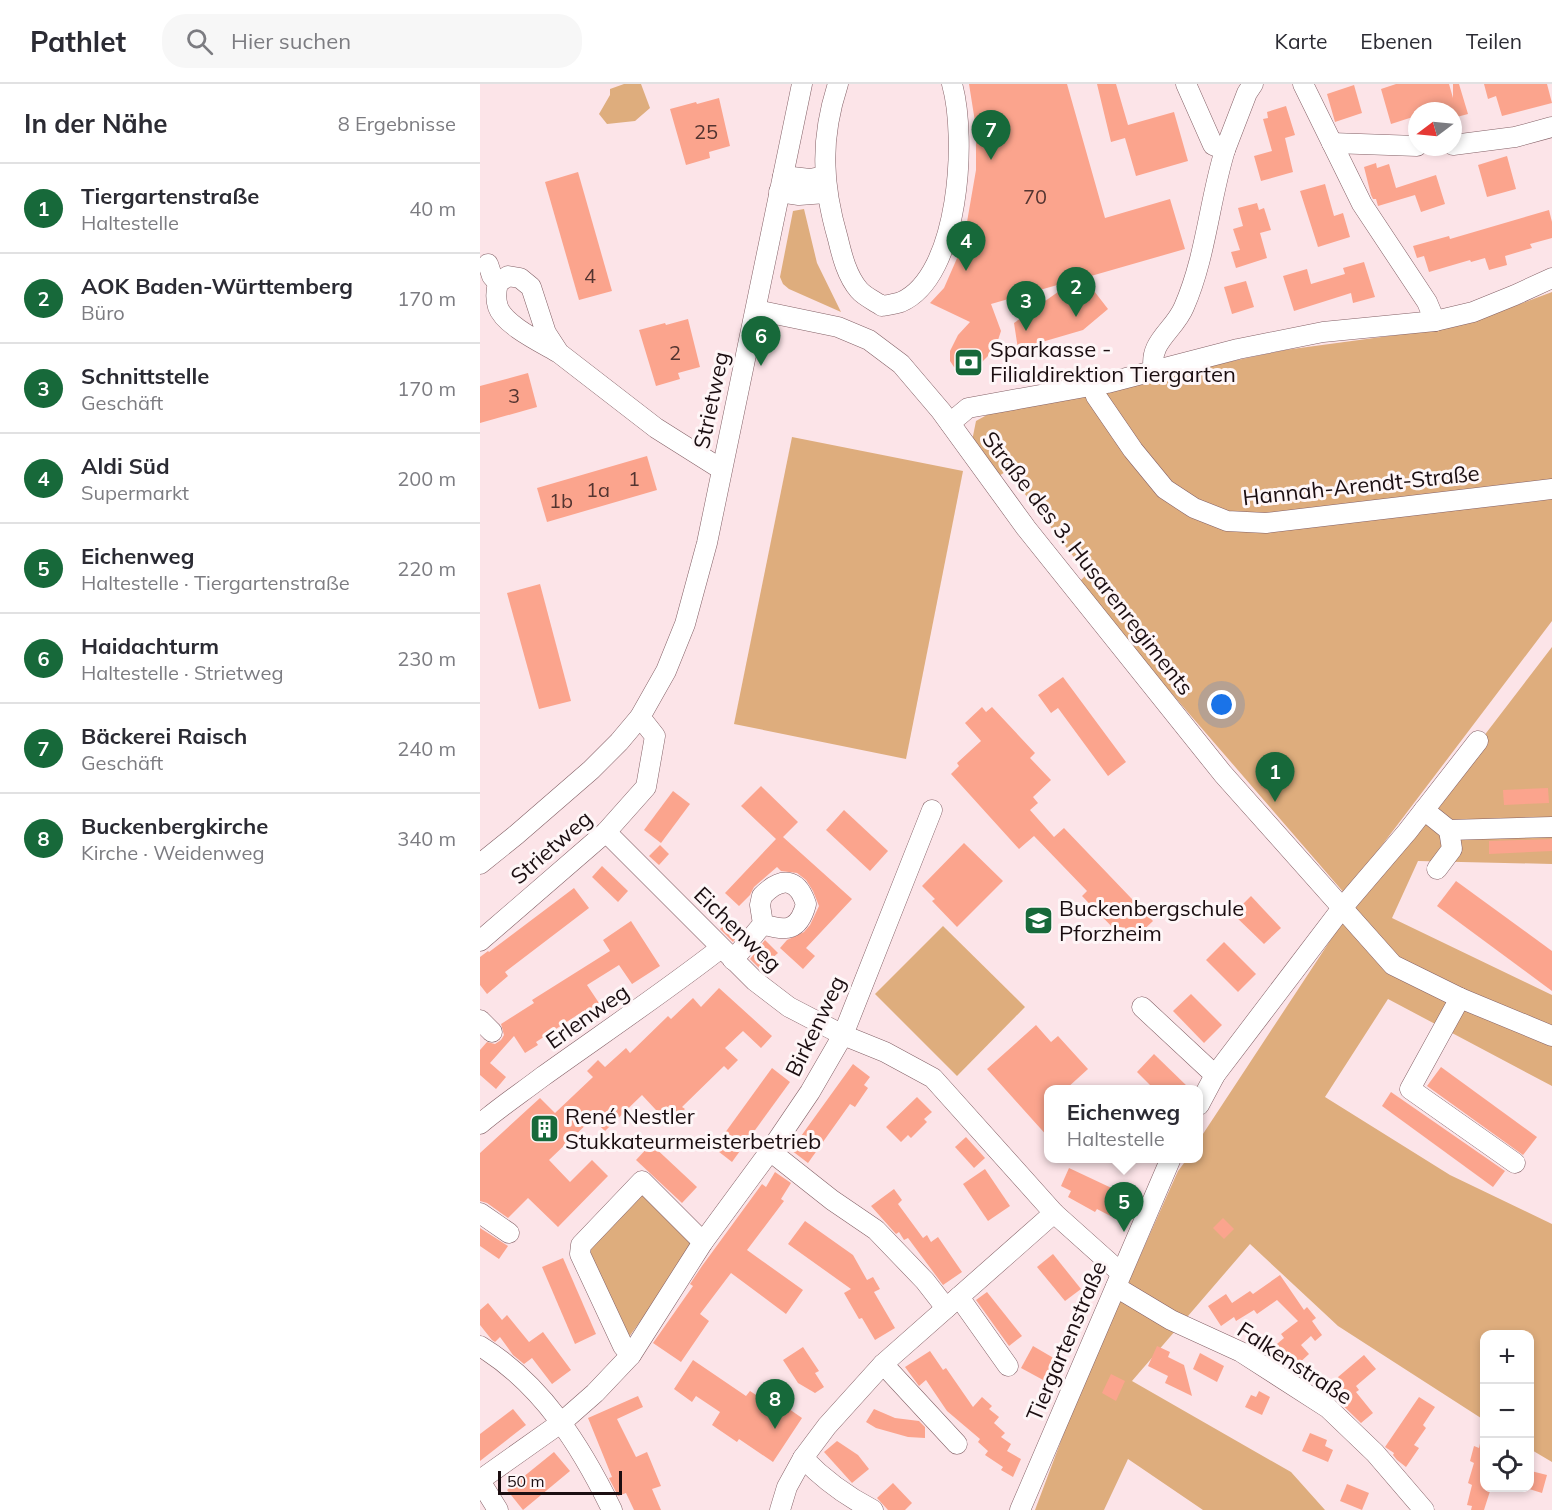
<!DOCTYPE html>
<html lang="de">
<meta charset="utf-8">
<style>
:root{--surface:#fff;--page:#f7f7f7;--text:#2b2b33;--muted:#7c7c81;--line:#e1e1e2;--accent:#17693a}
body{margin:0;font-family:Mulish,sans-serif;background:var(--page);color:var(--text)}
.controls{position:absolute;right:18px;bottom:18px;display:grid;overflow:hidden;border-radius:12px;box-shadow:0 3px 9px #0003}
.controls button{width:54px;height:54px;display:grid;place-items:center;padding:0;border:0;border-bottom:2px solid var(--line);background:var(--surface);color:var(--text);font:30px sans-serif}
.compass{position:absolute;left:928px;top:18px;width:54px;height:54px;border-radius:50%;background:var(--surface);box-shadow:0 3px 9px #0003;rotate:254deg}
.scale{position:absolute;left:18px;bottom:15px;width:124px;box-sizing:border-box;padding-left:6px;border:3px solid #1b0e11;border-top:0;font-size:16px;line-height:21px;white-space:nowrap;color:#1b0e11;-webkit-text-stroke:4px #fef6f7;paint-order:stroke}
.you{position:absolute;left:742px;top:621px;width:21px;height:21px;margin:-15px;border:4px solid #fff;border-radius:50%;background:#1a73e8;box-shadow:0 0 0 9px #1a73e833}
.badge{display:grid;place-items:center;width:39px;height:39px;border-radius:50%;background:var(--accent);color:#fff;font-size:20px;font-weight:700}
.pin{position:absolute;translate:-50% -50px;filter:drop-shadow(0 2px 3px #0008)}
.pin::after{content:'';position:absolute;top:32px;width:21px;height:18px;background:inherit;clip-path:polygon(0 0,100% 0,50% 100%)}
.popup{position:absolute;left:564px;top:1001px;width:159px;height:78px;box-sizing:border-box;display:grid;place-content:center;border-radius:12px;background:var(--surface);filter:drop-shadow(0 2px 4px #0005);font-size:20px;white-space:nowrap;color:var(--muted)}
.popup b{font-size:22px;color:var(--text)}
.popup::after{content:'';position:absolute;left:50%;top:100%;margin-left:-12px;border:12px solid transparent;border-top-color:var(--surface)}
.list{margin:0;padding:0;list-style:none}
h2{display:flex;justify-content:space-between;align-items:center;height:78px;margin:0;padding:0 24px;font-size:26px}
h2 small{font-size:20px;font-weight:400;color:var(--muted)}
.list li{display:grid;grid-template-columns:39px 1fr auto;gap:18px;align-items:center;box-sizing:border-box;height:90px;padding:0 24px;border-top:2px solid var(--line)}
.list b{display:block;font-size:22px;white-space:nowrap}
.list p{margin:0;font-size:20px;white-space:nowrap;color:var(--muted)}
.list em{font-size:20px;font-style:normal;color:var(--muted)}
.icon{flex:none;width:33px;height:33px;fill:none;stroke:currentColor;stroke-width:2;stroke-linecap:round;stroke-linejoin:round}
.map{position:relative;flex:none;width:1072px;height:1426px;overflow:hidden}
header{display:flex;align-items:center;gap:36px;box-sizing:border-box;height:84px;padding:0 30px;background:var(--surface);border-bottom:2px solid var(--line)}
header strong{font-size:28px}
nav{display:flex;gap:33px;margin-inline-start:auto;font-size:21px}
.search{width:420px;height:54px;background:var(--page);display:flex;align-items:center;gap:15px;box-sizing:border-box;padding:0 21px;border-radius:24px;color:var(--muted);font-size:22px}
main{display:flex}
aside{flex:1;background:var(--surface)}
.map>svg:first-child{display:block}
.green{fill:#dead7d}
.building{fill:#fba48d}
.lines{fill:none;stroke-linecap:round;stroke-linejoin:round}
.minor-casing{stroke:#836066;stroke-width:21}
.minor{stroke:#fff;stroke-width:20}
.labels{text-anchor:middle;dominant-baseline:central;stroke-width:6;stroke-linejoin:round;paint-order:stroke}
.number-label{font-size:20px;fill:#533430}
.poi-label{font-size:22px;fill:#1b0e11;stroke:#fef6f7;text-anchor:start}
.street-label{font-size:22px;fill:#1b0e11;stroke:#fef6f7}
</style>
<header>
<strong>Pathlet</strong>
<div class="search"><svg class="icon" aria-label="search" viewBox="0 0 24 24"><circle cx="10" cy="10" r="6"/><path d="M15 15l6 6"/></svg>Hier suchen</div>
<nav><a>Karte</a><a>Ebenen</a><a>Teilen</a></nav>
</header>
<main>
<aside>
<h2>In der Nähe<small>8 Ergebnisse</small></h2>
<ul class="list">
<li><span class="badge">1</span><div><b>Tiergartenstraße</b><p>Haltestelle</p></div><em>40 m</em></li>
<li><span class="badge">2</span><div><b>AOK Baden-Württemberg</b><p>Büro</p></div><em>170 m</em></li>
<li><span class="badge">3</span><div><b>Schnittstelle</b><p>Geschäft</p></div><em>170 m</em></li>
<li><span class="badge">4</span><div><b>Aldi Süd</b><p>Supermarkt</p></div><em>200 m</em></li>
<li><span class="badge">5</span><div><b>Eichenweg</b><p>Haltestelle · Tiergartenstraße</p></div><em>220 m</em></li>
<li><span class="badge">6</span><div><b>Haidachturm</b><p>Haltestelle · Strietweg</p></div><em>230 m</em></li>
<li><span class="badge">7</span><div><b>Bäckerei Raisch</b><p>Geschäft</p></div><em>240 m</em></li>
<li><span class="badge">8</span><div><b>Buckenbergkirche</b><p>Kirche · Weidenweg</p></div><em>340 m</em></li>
</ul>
</aside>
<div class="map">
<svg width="1072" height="1426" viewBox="0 0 1072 1426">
<rect width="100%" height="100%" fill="#fce4e8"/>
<!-- green -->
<g class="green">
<polygon points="144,0 161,0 170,24 155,37 127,40 119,30 130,11 130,5"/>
<polygon points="324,125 337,179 361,228 309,205 303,200 300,193 313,127"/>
<polygon points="1072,208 1072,537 865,810 597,500 607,490 527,387 517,393 492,357 496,337 514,327 805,266 946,247 1010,231"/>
<polygon points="312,353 483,387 426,675 254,640"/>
<polygon points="1072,563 1072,780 938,777 912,834 1072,911 1072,1002 908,915 845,1013 970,1091 1072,1140 1072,1378 1050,1365 1050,1250 1005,1250 1004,1336 858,1242 770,1160 652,1297 811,1388 845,1426 723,1426 648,1375 624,1426 555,1426 599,1309 698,1087 707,1075 719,1074 719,1056 869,828"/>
<polygon points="463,842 545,923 477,992 395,910"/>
<polygon points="162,1098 217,1159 146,1257 101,1161"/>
</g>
<!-- building -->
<g class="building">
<polygon points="489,0 587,0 625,134 690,115 705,165 604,194 628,225 603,246 538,265 534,239 595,196 511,220 521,247 515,265 499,281 489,287 481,287 474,283 470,277 470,267 478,251 490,238 450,219 464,204 478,172 487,138 496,86 496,44"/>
<polygon points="617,0 636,0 648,41 694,28 708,77 656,92 645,54 631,58"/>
<polygon points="916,0 969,0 973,14 973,0 979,0 988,30 973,34 973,27 934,27 936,32 911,40 901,5"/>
<polygon points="1004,0 1067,0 1072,19 1022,32 1016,12 1008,15"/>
<polygon points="874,1 882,29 855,38 847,10"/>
<polygon points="239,14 250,62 229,68 230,74 206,81 190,25 216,18 217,20"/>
<polygon points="806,22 815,51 805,54 813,88 781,97 774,72 792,67 783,35 788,34 787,28"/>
<polygon points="1027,72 1036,105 1007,113 998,81"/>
<polygon points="896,79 897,84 909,80 916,104 956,91 965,120 941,128 935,111 898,122 896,115 893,115 891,111 884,83"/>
<polygon points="98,88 132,207 99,216 65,98"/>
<polygon points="845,100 854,132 863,129 870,153 838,163 820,107"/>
<polygon points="777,119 779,126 784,124 791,146 780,149 787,174 756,184 751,168 760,166 753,145 763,142 758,124"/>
<polygon points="1069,126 1072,138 1072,154 1050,160 1052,164 1025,172 1027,181 1009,186 1005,174 991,178 990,176 949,188 944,172 937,174 933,162 969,152 970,155"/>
<polygon points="884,178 895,213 873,219 871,209 814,227 803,192 827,185 831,200 865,190 863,184"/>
<polygon points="766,197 774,223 752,230 744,203"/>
<polygon points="208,235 220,283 198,289 200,295 176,302 159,246 185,239 186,241"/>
<polygon points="48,289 57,323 0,339 0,302"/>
<polygon points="167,372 177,406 67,438 57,404"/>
<polygon points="60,500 91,617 59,625 27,509"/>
<polygon points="583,593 646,678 628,692 578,624 571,629 558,611"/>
<polygon points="502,623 506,628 512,623 555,669 550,674 571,696 553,713 558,719 550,726 574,753 584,744 673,837 655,854 644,843 638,849 602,812 607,807 554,752 539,765 471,690 479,682 477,679 501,657 485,639"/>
<polygon points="281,702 318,738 303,753 372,815 326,864 335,872 323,885 300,864 307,856 324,848 330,841 339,822 333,807 326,796 317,789 301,787 297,783 274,803 270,811 259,822 245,809 296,755 261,722"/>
<polygon points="1068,704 1069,719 1024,721 1023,706"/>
<polygon points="193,707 210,720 181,759 164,746"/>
<polygon points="364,726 408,767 390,787 346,746"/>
<polygon points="1072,755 1072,767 1009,770 1009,757"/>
<polygon points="484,759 523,797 477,843 452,817 455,815 442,802"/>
<polygon points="180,761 189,770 179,781 169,772"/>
<polygon points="122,782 148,807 138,818 112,793"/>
<polygon points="976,797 1072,867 1072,907 957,822"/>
<polygon points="94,804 109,824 25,888 28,892 7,910 0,901 0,873 8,867 9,868"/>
<polygon points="771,812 801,844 784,860 753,830"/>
<polygon points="151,837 180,882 152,900 139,881 107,901 119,919 106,928 105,926 56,958 58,961 45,969 34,952 10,979 26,993 16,1005 0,991 0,966 7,958 15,960 21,956 24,951 21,940 54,919 52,916 130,867 123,856"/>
<polygon points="249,837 260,848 253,858 240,845"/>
<polygon points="285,856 298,869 280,885 270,875"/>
<polygon points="744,858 776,890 758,908 726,876"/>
<polygon points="239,904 292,952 281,964 263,947 245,964 258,976 248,986 244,982 202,1023 205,1025 189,1040 162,1011 125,1047 112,1035 69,1076 90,1098 112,1076 128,1092 78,1143 48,1114 28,1134 7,1119 0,1117 0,1069 60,1014 75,1029 113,993 107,987 118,976 125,983 146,964 150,969 188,932 191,935 213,914 221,923"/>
<polygon points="711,910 742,941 724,959 693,927"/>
<polygon points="556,941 571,958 578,952 608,985 586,1005 569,1005 569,1054 507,985"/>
<polygon points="674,970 710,1005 674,1005 657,988"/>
<polygon points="373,980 390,993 384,1001 388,1004 375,1023 370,1020 328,1079 311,1066"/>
<polygon points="961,983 1057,1053 1043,1071 947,1002"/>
<polygon points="292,984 310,998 252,1078 234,1064"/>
<polygon points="911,1008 1025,1087 1013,1103 902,1022"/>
<polygon points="437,1013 452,1028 444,1035 447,1038 431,1054 428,1051 421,1058 406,1043"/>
<polygon points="486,1053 505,1074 494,1084 475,1063"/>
<polygon points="171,1060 217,1103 202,1119 156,1076"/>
<polygon points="589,1084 640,1108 636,1114 652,1123 644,1139 617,1125 615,1128 588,1113 591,1107 581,1102"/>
<polygon points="505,1085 530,1122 508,1137 483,1100"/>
<polygon points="295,1088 311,1099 301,1115 304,1117 267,1166 323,1206 306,1230 251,1189 220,1230 229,1237 201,1278 173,1259 213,1202 210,1200 222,1182 282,1100 286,1103"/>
<polygon points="414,1105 422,1116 418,1120 443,1154 447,1151 451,1158 458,1153 482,1188 463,1201 428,1154 424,1156 419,1148 416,1150 391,1122"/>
<polygon points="743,1134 754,1145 744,1155 733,1144"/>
<polygon points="325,1137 373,1171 387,1196 393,1193 400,1205 394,1208 415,1244 395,1256 382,1234 379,1235 364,1209 371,1205 308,1160"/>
<polygon points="0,1144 28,1162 19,1175 0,1162"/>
<polygon points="573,1170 601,1205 585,1217 557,1183"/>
<polygon points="83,1174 116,1250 95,1260 62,1183"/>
<polygon points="800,1191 824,1226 827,1223 836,1234 832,1237 842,1251 835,1257 831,1252 821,1261 829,1270 816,1282 809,1274 804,1279 791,1265 804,1254 801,1250 818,1237 797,1216 777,1230 774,1226 756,1237 754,1233 741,1242 728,1222 746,1210 752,1219 770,1207 773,1210"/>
<polygon points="507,1208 542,1252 529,1262 496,1216"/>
<polygon points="8,1219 22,1236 27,1231 49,1258 63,1248 91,1286 72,1300 52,1274 44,1280 33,1271 20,1253 15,1258 12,1256 0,1241 0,1226"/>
<polygon points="553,1262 577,1276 565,1297 541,1284"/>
<polygon points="677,1262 690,1268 688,1273 704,1281 712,1312 685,1299 688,1292 668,1282"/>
<polygon points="323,1263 339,1287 335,1289 344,1303 335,1309 318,1299 303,1276"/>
<polygon points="450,1267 463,1286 466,1284 493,1323 502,1313 512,1322 509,1325 519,1333 514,1339 525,1349 521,1353 531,1360 527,1367 541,1375 533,1393 521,1386 523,1383 505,1371 508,1367 498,1358 500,1355 467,1327 446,1296 439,1302 425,1283"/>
<polygon points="720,1269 744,1282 737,1298 713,1285"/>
<polygon points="884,1271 896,1285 876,1302 879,1306 876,1308 893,1329 881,1339 850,1309 862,1298 858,1293"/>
<polygon points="213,1276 266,1312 270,1307 285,1317 289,1311 322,1334 293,1378 259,1355 257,1358 232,1341 240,1328 216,1312 212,1318 194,1305"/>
<polygon points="631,1290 645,1297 636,1317 622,1309"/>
<polygon points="779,1307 790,1313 782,1331 765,1323 771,1311 776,1313"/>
<polygon points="158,1312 163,1323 137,1335 156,1373 167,1368 181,1402 172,1405 181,1426 154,1426 146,1409 138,1412 129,1394 132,1393 108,1334"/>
<polygon points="939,1313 955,1323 943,1341 946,1344 934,1361 939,1364 926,1383 917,1376 913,1371 914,1369 905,1363"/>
<polygon points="33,1325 46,1341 0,1377 0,1350"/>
<polygon points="394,1325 415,1334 439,1337 445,1343 445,1354 428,1353 396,1344 386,1338"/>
<polygon points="830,1349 847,1356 845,1362 853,1366 848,1378 822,1367"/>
<polygon points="1001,1355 1005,1356 1005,1404 1011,1404 1004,1426 991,1426 992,1422 987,1421 992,1401 988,1399 994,1379 990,1377 994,1362 999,1364"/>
<polygon points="357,1357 378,1371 389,1385 372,1399 344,1368"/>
<polygon points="74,1368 90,1387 43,1426 27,1406"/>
<polygon points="1051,1387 1067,1391 1062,1409 1046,1404 1050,1404"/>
<polygon points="413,1399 432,1419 425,1426 408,1426 397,1414"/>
<polygon points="867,1400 889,1409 882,1426 860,1417"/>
</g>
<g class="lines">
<defs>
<g id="minor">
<path d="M358 0C340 55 342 100 358 155 362 172 367 192 379 206 385 213 395 217 402 222 408 221 415 220 421 218 480 192 487 53 472 0"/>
<polyline points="823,0 882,120 947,218 955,237"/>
<polyline points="852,59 937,62"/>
<polyline points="973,61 1035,53 1072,43"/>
<polyline points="745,66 767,9 773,0"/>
<polyline points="303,92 330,95 345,92"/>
<polyline points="299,108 319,111 346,109"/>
<polyline points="8,180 12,192 18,199"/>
<polyline points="276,226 358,243 389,256 421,280 461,327 546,444 743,690 913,881 980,914 1072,952"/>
<path d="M79 269C62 259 24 241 18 223 15 214 16 207 18 199L28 192 40 194 51 203 66 249 79 269 176 344 241 385"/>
<path d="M674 286C668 258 694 247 704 223 726 173 729 118 745 66L733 61 706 0"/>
<polyline points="612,301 616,312 653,366 685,405 714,424 747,437 786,439 1072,405"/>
<polyline points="470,339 488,324 627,299 758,265 843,248 955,237 993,228 1035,211 1072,194"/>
<polyline points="944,726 969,746 1072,743"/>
<polyline points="126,748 275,897 309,923 363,951 405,968 453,994 574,1129 641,1189"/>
<polyline points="0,780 36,751 111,686 139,658 160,633 186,587 205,540 227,459 322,0"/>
<polyline points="957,785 972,765 969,746"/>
<polyline points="0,857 126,748 166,703 175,652 160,633"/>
<path d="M253 876 283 840 280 821 282 812C301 793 317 793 326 820 319 847 306 848 283 840"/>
<polyline points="980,914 930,1005 1035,1079"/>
<polyline points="662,923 735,991"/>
<polyline points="0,936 12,948"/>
<polyline points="719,1021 735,991 862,824 927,748 998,657"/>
<path d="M0 1040C20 1023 41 1009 62 993 122 950 183 909 241 864"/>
<polyline points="290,1067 352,1116 396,1146 445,1197 466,1224"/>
<polyline points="0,1129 29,1149"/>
<polyline points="636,1203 691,1236 761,1268 848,1324 895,1369 944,1426"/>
<polyline points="479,1213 528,1282"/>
<path d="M0 1262C62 1300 101 1362 132 1426"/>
<polyline points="151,1271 143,1262 100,1170 101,1161 162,1097 223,1158"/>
<polyline points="403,1280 477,1360"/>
<path d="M323 1374C344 1396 366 1412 393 1426"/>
<polyline points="0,1396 82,1338 115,1309 151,1271 223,1158 290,1067 330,1008 363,951 452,726"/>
<polyline points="0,1397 18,1426"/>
<polyline points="300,1426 307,1403 323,1374 347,1342 403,1280 574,1129"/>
<polyline points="540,1426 691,1074"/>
</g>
</defs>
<!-- minor casing -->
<use href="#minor" class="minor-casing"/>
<!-- minor -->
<use href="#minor" class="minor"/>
</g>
<!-- icons -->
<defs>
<symbol id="bank-square" viewBox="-11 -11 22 22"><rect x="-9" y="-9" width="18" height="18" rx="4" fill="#17693a" stroke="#fef6f7"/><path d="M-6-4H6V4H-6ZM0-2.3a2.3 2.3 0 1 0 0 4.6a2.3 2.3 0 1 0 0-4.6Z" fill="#fff"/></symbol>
<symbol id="school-square" viewBox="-11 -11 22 22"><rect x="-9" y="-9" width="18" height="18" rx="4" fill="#17693a" stroke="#fef6f7"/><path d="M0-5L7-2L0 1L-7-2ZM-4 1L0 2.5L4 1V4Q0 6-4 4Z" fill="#fff"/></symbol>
<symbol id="building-square" viewBox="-11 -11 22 22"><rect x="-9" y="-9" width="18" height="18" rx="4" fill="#17693a" stroke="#fef6f7"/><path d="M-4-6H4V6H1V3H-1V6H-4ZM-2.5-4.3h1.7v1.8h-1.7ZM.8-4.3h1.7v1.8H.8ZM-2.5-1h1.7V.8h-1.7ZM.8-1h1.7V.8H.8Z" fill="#fff"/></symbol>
</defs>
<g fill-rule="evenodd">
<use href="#bank-square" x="472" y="262" width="33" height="33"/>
<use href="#school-square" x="542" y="820" width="33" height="33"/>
<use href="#building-square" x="48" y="1028" width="33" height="33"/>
</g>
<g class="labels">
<!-- number labels -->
<g class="number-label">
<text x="226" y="47">25</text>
<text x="555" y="112">70</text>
<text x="110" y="191">4</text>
<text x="195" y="268">2</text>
<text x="34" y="311">3</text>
<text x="154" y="394">1</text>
<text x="118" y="405">1a</text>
<text x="81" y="416">1b</text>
</g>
<!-- poi labels -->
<g class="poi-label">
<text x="510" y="265">Sparkasse -<tspan x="510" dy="25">Filialdirektion Tiergarten</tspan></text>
<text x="579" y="824">Buckenbergschule<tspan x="579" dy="25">Pforzheim</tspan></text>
<text x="85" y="1032">René Nestler<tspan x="85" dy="25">Stukkateurmeisterbetrieb</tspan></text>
</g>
<!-- street labels -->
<g class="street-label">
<text transform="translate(231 316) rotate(-78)">Strietweg</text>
<text transform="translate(881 401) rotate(-6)">Hannah-Arendt-Straße</text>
<text transform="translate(608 479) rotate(52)">Straße des 3. Husarenregiments</text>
<text transform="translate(71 763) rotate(-41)">Strietweg</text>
<text transform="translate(258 845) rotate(44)">Eichenweg</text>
<text transform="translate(107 932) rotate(-35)">Erlenweg</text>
<text transform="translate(335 942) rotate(-64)">Birkenweg</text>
<text transform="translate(586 1257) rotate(-67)">Tiergartenstraße</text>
<text transform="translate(815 1279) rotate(33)">Falkenstraße</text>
</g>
</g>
</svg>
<div class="controls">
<button>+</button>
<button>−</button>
<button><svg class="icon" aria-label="locate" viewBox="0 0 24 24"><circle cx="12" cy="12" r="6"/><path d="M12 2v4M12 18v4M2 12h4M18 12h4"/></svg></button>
</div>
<svg class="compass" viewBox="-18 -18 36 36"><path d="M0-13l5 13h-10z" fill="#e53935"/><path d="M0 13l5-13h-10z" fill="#7c7c81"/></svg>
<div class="scale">50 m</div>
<div class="you"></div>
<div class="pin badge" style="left:795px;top:718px">1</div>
<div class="pin badge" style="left:596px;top:233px">2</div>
<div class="pin badge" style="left:546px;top:247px">3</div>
<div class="pin badge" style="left:486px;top:187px">4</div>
<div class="pin badge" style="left:644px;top:1148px">5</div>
<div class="popup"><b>Eichenweg</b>Haltestelle</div>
<div class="pin badge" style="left:281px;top:282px">6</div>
<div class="pin badge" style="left:511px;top:76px">7</div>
<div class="pin badge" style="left:295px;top:1345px">8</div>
</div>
</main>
